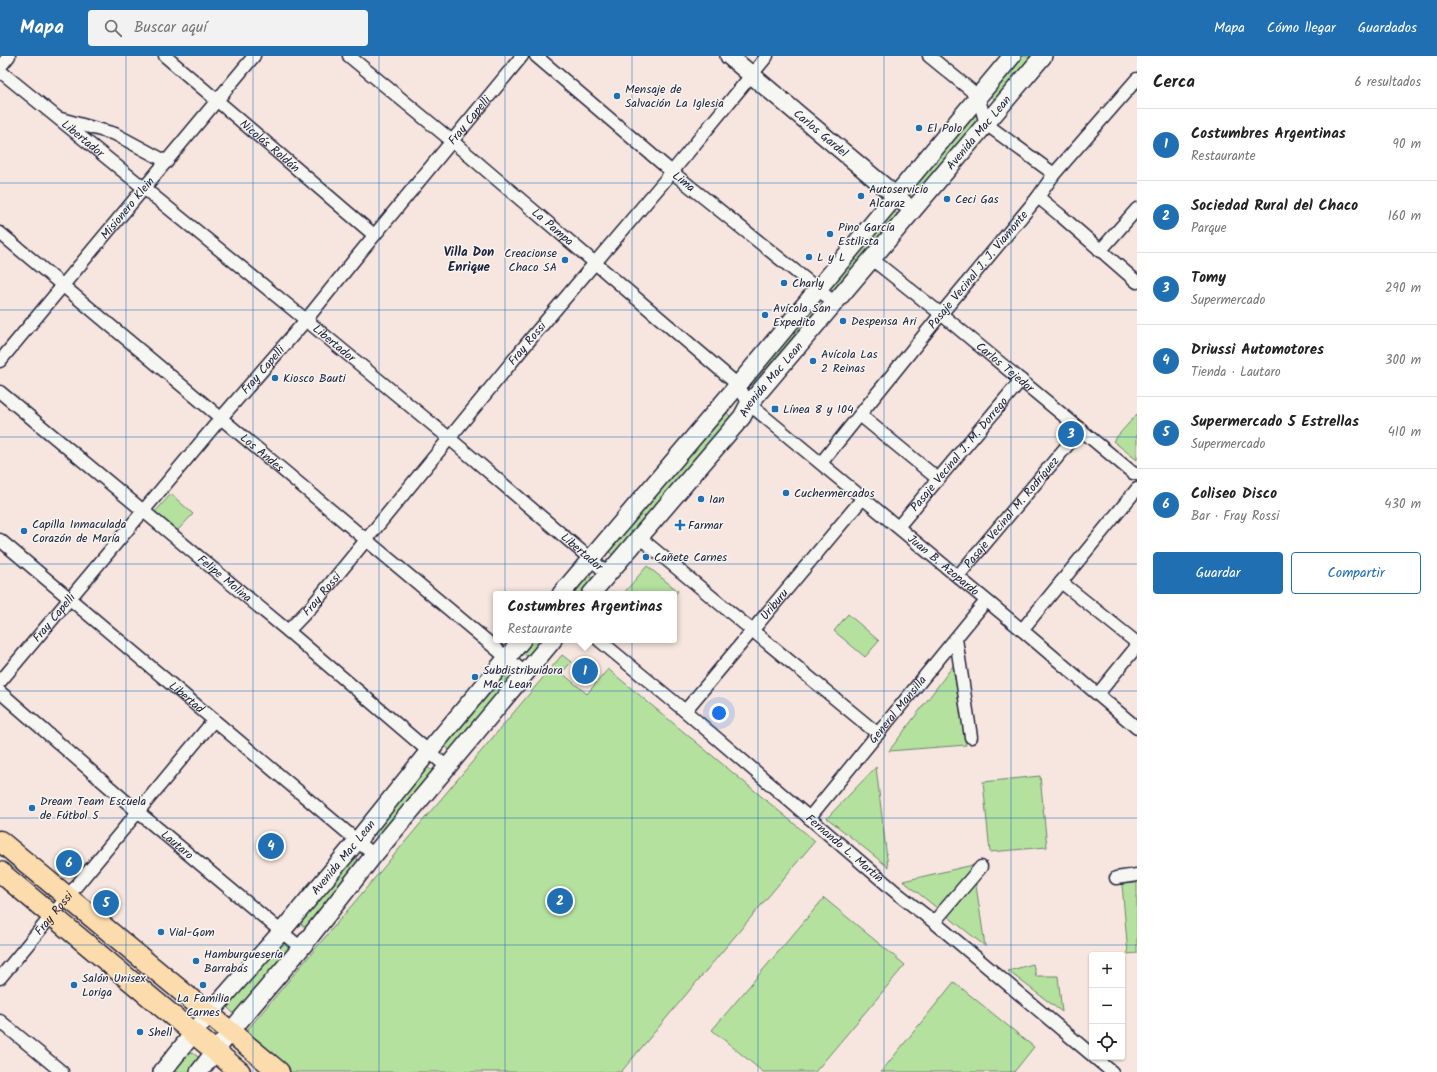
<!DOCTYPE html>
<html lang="es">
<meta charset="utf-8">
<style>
:root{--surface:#fff;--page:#f2f2f2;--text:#222;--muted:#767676;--line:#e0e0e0;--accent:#1f6fb2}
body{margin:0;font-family:Kalam,sans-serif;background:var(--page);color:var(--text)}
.controls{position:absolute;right:12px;bottom:12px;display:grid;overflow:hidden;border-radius:4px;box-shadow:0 1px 3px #0004}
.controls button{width:36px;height:36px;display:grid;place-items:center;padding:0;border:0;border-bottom:1px solid var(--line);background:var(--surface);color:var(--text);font:20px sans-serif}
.you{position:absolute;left:719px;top:657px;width:14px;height:14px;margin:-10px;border:3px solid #fff;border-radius:50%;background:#1a73e8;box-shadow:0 0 0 6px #1a73e833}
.badge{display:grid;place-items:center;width:26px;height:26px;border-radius:50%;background:var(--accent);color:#fff;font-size:13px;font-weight:700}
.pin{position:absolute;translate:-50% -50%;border:2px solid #fff;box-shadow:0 1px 4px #0006}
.popup{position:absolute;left:493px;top:535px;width:184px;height:52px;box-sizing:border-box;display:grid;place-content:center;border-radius:4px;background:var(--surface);filter:drop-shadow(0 1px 3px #0005);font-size:13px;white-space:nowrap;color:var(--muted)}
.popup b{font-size:15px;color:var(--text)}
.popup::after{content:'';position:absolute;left:50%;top:100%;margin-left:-8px;border:8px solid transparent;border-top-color:var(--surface)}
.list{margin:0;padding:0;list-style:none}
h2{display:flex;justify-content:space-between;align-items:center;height:52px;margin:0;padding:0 16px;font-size:17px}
h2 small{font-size:13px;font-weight:400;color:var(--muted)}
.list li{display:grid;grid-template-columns:26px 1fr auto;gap:12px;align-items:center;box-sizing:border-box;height:72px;padding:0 16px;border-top:1px solid var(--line)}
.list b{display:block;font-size:15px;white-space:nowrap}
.list p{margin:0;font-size:13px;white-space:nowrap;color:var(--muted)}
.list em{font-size:13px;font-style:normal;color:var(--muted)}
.actions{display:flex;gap:8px;padding:12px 16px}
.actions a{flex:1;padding:9px 0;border:1px solid var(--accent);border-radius:4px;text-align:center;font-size:14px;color:var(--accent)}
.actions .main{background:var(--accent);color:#fff}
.icon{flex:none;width:22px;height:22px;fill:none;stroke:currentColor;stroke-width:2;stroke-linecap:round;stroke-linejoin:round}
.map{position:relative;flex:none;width:1137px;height:1016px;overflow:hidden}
header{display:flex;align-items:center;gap:24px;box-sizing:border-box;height:56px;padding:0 20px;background:var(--accent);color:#fff}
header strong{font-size:19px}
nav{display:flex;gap:22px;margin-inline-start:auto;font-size:14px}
.search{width:280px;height:36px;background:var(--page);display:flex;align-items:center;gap:10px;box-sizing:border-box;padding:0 14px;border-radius:4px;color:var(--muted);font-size:15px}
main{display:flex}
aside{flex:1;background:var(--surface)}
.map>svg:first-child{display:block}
.green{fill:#b5e19f;stroke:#6c826d}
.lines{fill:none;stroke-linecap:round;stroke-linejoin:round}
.street-casing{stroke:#22223b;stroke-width:15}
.secondary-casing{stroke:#22223b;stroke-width:20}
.primary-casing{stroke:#22223b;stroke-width:23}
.street{stroke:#f6f6f2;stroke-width:12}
.secondary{stroke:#f6f6f2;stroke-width:17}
.primary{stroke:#fcdcac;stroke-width:20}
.grid{fill:none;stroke:#1f6fb2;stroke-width:1;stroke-opacity:0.55}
.poi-dot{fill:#1f6fb2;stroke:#f6f6f2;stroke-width:1.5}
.labels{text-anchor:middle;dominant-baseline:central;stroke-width:3;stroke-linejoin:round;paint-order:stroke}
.poi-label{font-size:12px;fill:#22223b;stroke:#f6f6f2;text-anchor:start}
.street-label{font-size:12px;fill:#22223b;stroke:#f6f6f2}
.neighbourhood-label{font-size:13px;font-weight:bold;fill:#22223b;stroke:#f6f6f2}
</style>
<header>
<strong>Mapa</strong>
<div class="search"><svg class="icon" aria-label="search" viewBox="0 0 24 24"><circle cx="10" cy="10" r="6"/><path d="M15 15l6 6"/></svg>Buscar aquí</div>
<nav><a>Mapa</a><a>Cómo llegar</a><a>Guardados</a></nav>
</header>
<main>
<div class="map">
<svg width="1137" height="1016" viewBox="0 0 1137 1016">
<rect width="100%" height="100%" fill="#f7e6df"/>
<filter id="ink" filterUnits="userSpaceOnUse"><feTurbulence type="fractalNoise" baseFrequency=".025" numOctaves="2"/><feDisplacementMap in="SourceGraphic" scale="8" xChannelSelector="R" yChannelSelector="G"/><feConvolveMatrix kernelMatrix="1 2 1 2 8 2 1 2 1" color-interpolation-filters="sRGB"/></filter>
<g filter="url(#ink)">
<!-- green -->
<g class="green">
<polygon points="1022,0 1034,0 996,45 990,38"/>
<polygon points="978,56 985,62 917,142 910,136"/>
<polygon points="894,155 901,161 834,242 827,235"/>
<polygon points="816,246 823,252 756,333 749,326"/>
<polygon points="727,357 734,364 615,501 608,495"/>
<polygon points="1137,358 1137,404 1113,385"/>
<polygon points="171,438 193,458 177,475 155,456"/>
<polygon points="647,510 678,535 674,540 674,538 623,538"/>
<polygon points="587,518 595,525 584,538 570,538"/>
<polygon points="848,558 879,585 865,601 834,575"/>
<polygon points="532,584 546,584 530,603 522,596"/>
<polygon points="562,599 571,606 562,617 587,638 608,613 815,785 621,1016 290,1016 249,982 248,973"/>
<polygon points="953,610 966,689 889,695"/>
<polygon points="505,616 513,623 452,696 444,689"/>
<polygon points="426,710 435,717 380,783 372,776"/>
<polygon points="876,711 888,811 827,762"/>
<polygon points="1040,720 1047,791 990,796 983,726"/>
<polygon points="352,799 361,806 306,872 297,865"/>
<polygon points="973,809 985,890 903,825"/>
<polygon points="1137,827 1137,897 1128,898 1122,828"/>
<polygon points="824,842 905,909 815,1016 763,1016 712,974"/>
<polygon points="280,885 289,892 234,958 226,950"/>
<polygon points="1033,908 1036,920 1058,920 1062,956 1008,915"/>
<polygon points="954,926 1034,991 1014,1016 881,1016"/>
<polygon points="190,995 201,1003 190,1016 173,1016"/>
</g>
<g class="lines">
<defs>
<g id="street">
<path id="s1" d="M165 0 374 179"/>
<path id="s2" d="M349 0 452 85 738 329 749 348 1022 574 1137 672"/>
<path id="s3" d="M536 0 672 116 835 247"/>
<polyline points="929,0 978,40 986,68 1054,118"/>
<polyline points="0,11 9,0"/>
<path id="s4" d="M0 15 306 264 449 382 608 518"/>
<polyline points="61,63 115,78 167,106"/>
<polyline points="1038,141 1060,159 1137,226"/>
<path id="s5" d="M0 177 525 617"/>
<polyline points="1100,195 1137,153"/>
<path id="s6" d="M873 204 941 258 1133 417 1137 418"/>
<path id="s7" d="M0 305 254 0"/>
<path id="s8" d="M0 336 288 575 447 711"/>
<polyline points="860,359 938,423"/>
<path id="s9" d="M821 407 941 258 1038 141 1054 118 1137 23"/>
<path id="s10" d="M898 471 1021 324"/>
<polyline points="639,481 878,678"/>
<path id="s11" d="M0 484 374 799"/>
<path id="s12" d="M958 520 1081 373"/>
<polyline points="1061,526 1137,587"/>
<polyline points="1022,574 1137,433"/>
<path id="s13" d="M288 575 312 550 533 280 672 116 767 0"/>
<polyline points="956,583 971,681"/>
<path id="s14" d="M599 584 685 655 898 838 934 866 1092 999"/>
<path id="s15" d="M0 626 221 362 306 264 355 203 522 0"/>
<path id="s16" d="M0 636 138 756 301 892"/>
<polyline points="1098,638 1137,590"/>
<path id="s17" d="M685 655 863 442"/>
<path id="s18" d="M809 762 986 545"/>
<polyline points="1116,822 1137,819"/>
<polyline points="934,866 981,811"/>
<path id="s19" d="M0 922 214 664"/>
<polyline points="0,965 62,1016"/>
<polyline points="1094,1001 1112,1016"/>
</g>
<g id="secondary">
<path id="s20" d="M729 0 904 147"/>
<polyline points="561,538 738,329 1012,0"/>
<path id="s21" d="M591 538 742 361 749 348C848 232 945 116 1043 0"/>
<path id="s22" d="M162 1016 208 959 282 875 357 785 429 695 522 584"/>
<polyline points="199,1016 231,975 301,892 374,799 553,584"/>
</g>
<g id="primary">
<polyline points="0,785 279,1016"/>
<polyline points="0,816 240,1016"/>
</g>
</defs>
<!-- street casing -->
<use href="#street" class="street-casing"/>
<!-- secondary casing -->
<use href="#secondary" class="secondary-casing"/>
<!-- primary casing -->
<use href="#primary" class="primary-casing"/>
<!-- street -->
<use href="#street" class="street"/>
<!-- secondary -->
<use href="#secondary" class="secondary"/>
<!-- primary -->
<use href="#primary" class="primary"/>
</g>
</g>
<!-- grid -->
<path class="grid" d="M126 0V1016M253 0V1016M379 0V1016M505 0V1016M632 0V1016M758 0V1016M884 0V1016M1011 0V1016M0 127H1137M0 254H1137M0 381H1137M0 508H1137M0 635H1137M0 762H1137M0 889H1137"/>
<!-- markers -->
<g class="poi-dot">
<circle cx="617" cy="40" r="4"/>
<circle cx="919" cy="72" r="4"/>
<circle cx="861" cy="140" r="4"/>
<circle cx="947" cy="143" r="4"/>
<circle cx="830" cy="178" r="4"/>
<circle cx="809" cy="201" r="4"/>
<circle cx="565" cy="204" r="4"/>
<circle cx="784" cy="227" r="4"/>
<circle cx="765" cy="259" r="4"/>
<circle cx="843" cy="265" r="4"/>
<circle cx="813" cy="305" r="4"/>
<circle cx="275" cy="322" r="4"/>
<rect x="771" y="349" width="8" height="8" rx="2"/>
<circle cx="786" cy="437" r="4"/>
<circle cx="701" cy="443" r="4"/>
<path d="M678 463h4v4h4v4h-4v4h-4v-4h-4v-4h4z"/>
<circle cx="24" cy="475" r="4"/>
<circle cx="646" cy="501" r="4"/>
<circle cx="475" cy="621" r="4"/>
<circle cx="32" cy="752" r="4"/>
<circle cx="161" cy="876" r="4"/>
<circle cx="196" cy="905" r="4"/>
<circle cx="74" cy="929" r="4"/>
<circle cx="203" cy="929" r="4"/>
<circle cx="140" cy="976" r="4"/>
</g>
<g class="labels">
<!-- poi labels -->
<g class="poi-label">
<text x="625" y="33">Mensaje de<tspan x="625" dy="14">Salvación La Iglesia</tspan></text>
<text x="927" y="72">El Polo</text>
<text x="869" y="133">Autoservicio<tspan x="869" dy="14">Alcaraz</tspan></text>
<text x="955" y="143">Ceci Gas</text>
<text x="838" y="171">Pino García<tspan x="838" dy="14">Estilista</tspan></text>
<text x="557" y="197" text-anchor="end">Creacionse<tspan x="557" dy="14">Chaco SA</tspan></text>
<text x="817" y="201">L y L</text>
<text x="792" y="227">Charly</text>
<text x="773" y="252">Avícola San<tspan x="773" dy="14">Expedito</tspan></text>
<text x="851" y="265">Despensa Ari</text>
<text x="821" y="298">Avícola Las<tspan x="821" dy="14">2 Reinas</tspan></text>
<text x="283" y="322">Kiosco Bauti</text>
<text x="783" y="353">Línea 8 y 104</text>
<text x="794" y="437">Cuchermercados</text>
<text x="709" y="443">Ian</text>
<text x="32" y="468">Capilla Inmaculada<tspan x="32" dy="14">Corazón de María</tspan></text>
<text x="688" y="469">Farmar</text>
<text x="654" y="501">Cañete Carnes</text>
<text x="483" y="614">Subdistribuidora<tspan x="483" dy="14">Mac Lean</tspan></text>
<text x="40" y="745">Dream Team Escuela<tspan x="40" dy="14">de Fútbol 5</tspan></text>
<text x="169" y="876">Vial-Gom</text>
<text x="204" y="898">Hamburguesería<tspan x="204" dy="14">Barrabás</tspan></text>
<text x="82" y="922">Salón Unisex<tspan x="82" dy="14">Loriga</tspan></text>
<text x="203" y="942" text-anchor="middle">La Familia<tspan x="203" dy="14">Carnes</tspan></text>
<text x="148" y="976">Shell</text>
</g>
<!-- street labels -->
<g class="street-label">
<text stroke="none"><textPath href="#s15" startOffset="732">Fray Capelli</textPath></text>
<text stroke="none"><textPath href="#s21" startOffset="603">Avenida Mac Lean</textPath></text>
<text stroke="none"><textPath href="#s20" startOffset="120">Carlos Gardel</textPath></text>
<text stroke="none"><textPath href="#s4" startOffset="107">Libertador</textPath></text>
<text stroke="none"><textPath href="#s1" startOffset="138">Nicolás Roldán</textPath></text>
<text stroke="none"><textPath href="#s3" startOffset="194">Lima</textPath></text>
<text stroke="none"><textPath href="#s7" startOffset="199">Misionero Klein</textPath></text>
<text stroke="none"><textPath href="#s2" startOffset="266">La Pampa</textPath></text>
<text stroke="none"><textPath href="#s9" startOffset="249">Pasaje Vecinal J. J. Viamonte</textPath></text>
<text stroke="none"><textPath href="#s4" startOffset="431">Libertador</textPath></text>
<text stroke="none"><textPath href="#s13" startOffset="374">Fray Rossi</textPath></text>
<text stroke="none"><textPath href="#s6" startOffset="170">Carlos Tejedor</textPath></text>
<text stroke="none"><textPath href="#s15" startOffset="408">Fray Capelli</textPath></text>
<text stroke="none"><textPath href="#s21" startOffset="280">Avenida Mac Lean</textPath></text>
<text stroke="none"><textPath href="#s5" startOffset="342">Los Andes</textPath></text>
<text stroke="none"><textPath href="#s10" startOffset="95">Pasaje Vecinal J. M. Dorrego</textPath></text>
<text stroke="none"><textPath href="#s12" startOffset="83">Pasaje Vecinal M. Rodríguez</textPath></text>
<text stroke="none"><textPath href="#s4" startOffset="755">Libertador</textPath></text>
<text stroke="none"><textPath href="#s2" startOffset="784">Juan B. Azopardo</textPath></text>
<text stroke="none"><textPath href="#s8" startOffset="292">Felipe Molina</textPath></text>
<text stroke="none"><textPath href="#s13" startOffset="50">Fray Rossi</textPath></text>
<text stroke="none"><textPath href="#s17" startOffset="139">Uriburu</textPath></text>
<text stroke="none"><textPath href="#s15" startOffset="84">Fray Capelli</textPath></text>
<text stroke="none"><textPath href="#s11" startOffset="244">Libertad</textPath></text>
<text stroke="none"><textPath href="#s18" startOffset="140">General Mansilla</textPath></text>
<text stroke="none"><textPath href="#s16" startOffset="234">Lautaro</textPath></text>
<text stroke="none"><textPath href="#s14" startOffset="322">Fernando L. Martín</textPath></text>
<text stroke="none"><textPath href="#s22" startOffset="281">Avenida Mac Lean</textPath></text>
<text stroke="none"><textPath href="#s19" startOffset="84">Fray Rossi</textPath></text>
</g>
<!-- neighbourhood labels -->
<g class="neighbourhood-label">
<text x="469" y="196">Villa Don<tspan x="469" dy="15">Enrique</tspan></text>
</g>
</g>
</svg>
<div class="controls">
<button>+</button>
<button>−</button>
<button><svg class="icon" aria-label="locate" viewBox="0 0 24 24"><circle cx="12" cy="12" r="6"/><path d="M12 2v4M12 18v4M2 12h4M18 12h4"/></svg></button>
</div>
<div class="you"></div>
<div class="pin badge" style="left:585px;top:615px">1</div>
<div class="popup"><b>Costumbres Argentinas</b>Restaurante</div>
<div class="pin badge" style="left:560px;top:845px">2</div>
<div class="pin badge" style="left:1071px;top:378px">3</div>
<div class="pin badge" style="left:271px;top:790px">4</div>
<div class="pin badge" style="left:106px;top:847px">5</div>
<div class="pin badge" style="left:69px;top:807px">6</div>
</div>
<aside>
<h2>Cerca<small>6 resultados</small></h2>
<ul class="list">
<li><span class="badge">1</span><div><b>Costumbres Argentinas</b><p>Restaurante</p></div><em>90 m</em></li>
<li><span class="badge">2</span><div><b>Sociedad Rural del Chaco</b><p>Parque</p></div><em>160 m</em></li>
<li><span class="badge">3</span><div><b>Tomy</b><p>Supermercado</p></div><em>290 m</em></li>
<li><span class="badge">4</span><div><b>Driussi Automotores</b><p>Tienda · Lautaro</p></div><em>300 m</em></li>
<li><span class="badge">5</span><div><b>Supermercado 5 Estrellas</b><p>Supermercado</p></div><em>410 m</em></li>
<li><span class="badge">6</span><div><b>Coliseo Disco</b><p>Bar · Fray Rossi</p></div><em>430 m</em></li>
</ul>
<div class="actions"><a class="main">Guardar</a><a>Compartir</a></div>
</aside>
</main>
